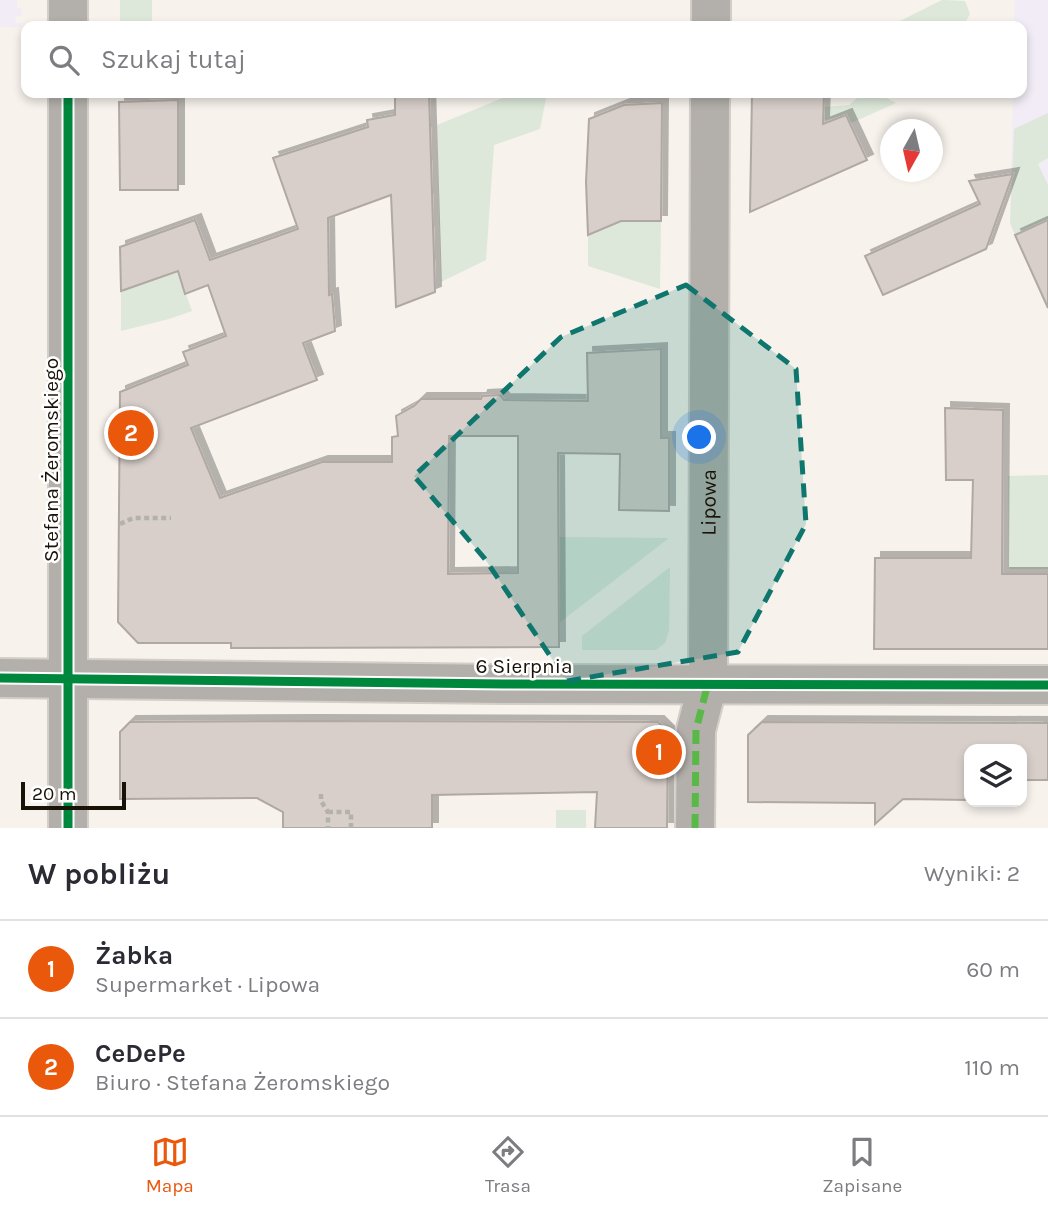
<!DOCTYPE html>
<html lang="pl">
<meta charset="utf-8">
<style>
:root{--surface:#fff;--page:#f2f2f3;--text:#2b2b33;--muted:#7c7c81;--line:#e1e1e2;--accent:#ea580c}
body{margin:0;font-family:Karla,sans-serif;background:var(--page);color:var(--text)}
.controls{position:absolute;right:21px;bottom:21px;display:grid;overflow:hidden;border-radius:14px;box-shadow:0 4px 10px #0003}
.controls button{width:63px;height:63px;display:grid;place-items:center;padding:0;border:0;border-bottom:2px solid var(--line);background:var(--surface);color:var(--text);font:35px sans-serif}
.compass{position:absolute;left:880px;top:119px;width:63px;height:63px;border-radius:50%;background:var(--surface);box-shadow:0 4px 10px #0003;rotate:188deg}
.scale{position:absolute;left:21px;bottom:18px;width:105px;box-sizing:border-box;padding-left:7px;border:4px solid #191208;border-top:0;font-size:19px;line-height:24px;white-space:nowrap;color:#191208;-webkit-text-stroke:5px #fff;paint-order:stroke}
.you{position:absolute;left:700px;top:438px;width:24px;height:24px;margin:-18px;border:5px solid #fff;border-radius:50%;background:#1a73e8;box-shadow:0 0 0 10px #1a73e833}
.badge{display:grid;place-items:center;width:46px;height:46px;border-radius:50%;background:var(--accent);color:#fff;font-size:23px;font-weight:700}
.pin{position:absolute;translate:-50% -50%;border:4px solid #fff;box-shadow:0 2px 7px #0006}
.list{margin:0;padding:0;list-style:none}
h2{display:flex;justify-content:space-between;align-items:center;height:91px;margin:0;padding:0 28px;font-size:30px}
h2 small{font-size:23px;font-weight:400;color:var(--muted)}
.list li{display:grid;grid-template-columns:46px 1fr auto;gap:21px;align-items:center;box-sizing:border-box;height:98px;padding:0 28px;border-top:2px solid var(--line)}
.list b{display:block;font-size:26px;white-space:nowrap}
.list p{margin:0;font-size:23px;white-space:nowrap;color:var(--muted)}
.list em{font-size:23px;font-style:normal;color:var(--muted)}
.icon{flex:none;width:38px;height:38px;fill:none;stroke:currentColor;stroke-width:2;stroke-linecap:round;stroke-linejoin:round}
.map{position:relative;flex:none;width:1048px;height:828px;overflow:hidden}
.search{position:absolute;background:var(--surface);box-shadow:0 4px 10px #0003;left:21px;right:21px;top:21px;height:77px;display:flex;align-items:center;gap:18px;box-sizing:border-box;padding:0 24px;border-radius:14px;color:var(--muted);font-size:26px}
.sheet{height:287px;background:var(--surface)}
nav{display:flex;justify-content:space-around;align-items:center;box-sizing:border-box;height:98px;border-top:2px solid var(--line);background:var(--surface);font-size:19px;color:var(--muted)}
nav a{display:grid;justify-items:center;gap:4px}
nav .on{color:var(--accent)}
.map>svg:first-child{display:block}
.commercial{fill:#f1ecf5}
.green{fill:#dde8da}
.building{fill:#d8cfca;stroke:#b0a8a3;stroke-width:2;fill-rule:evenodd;filter:url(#shadow)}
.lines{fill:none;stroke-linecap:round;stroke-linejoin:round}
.minor-casing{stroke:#d3cec8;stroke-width:42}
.path{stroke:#b4b1ab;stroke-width:4.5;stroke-dasharray:5 3.5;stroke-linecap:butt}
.minor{stroke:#b3b0ab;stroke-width:38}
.quiet{stroke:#58b947;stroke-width:7;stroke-dasharray:14 7;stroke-linecap:butt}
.cycleway-casing{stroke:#fff;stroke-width:13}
.cycleway{stroke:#00873e;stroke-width:9}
.marked{fill:#0f766e;fill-opacity:0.2;stroke:#0f766e;stroke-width:5;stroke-dasharray:14 9;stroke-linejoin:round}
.labels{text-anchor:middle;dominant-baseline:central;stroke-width:5;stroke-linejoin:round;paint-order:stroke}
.street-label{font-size:21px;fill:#191208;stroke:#fff}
</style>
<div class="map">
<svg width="1048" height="828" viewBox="0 0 1048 828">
<defs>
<filter id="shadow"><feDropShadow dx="6" dy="-6" stdDeviation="0" flood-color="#0004"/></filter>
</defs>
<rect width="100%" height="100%" fill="#f7f2ec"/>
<!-- commercial -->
<g class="commercial">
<polygon points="0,0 17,0 17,7 21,8 22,16 16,16 15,23 22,23 22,27 0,27"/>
<polygon points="1015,0 1048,0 1048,221 1015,235 1010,223 1013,93 1022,93 1022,26 1014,26"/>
</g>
<!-- green -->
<g class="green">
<rect x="120" y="0" width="32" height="23"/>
<polygon points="942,0 965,1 970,14 964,25 898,26 900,21"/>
<polygon points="515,93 547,93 540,129 494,145 486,260 441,282 437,125"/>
<polygon points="863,93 877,93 896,103 849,124 846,115 823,121 823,107 849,105"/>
<polygon points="1048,113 1048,158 1038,164 1048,185 1048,220 1015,235 1010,223 1014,129"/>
<polygon points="621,221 661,221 660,289 588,266 588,235"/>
<polygon points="178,271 192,311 169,319 121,331 121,291"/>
<polygon points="1048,475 1048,569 1009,569 1008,476"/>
<polygon points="559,537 669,538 559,623"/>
<polygon points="670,567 669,631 665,643 656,650 582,650 582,636"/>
<rect x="556" y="810" width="30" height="18"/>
</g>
<!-- building -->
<g class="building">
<path d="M395 93H429L435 292 396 307 391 195 328 218 329 295 332 294 335 331 303 343 317 380 191 428 220 498 322 462H392V437L398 436 396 416 414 406 421 399H481L482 396 500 395 504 400 588 401 587 353 661 349V438H669V511L619 510 620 454 558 453 559 647 231 648V643H138L118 622 120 392 188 365 183 352 226 336 208 285 185 294 178 271 121 291 120 247 195 220 210 260 298 229 273 158 368 127 367 120 395 115ZM449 436H518V573L448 574Z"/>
<polygon points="752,93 824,93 823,124 846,115 867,160 750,212"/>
<polygon points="178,100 178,190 120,190 119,102"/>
<polygon points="662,103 661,221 621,221 588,235 586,182 589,119 624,105"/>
<polygon points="1013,174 986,249 883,295 865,256 980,204 969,181"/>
<polygon points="1048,220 1048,308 1015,235"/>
<polygon points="945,408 1003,410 1002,574 1048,574 1048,649 874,649 875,558 971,558 973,480 946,480"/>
<polygon points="311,721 658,722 668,732 667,828 595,828 597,792 432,795 432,828 283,828 283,812 257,798 120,799 120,732 130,722"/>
<polygon points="762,722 1048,723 1048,780 1022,780 1022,749 969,749 969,800 903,799 875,824 875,803 748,802 748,735"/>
</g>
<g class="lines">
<defs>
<g id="minor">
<polyline points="68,26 68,0"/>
<polyline points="711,26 711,0"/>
<polyline points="0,678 503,684 1048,685"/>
<polyline points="68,828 68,93"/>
<path id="s1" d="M695 828 696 730 708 683 710 93"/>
</g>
</defs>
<!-- minor casing -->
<use href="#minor" class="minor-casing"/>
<!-- path -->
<g class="path">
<polyline points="120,524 133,518 171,518"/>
<polyline points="321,794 321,801 328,812 328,828"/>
<polyline points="328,812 351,812 351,828"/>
</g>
<!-- minor -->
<use href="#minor" class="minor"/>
<!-- quiet -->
<polyline class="quiet" points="695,828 696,730 708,683"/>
<defs>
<g id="cycleway">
<polyline points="0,678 503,684 1048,685"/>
<polyline points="68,828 68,93"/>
</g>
</defs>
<!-- cycleway casing -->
<use href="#cycleway" class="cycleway-casing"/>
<!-- cycleway -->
<use href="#cycleway" class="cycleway"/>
</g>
<!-- marked area -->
<path class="marked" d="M686 285 796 369 806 524 738 652 567 681 485 559 414 476 561 337Z"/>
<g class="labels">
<!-- street labels -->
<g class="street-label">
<text transform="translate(51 460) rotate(-90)">Stefana Żeromskiego</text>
<text stroke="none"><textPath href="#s1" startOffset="327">Lipowa</textPath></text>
<text x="524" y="666">6 Sierpnia</text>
</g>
</g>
</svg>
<div class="controls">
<button><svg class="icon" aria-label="layers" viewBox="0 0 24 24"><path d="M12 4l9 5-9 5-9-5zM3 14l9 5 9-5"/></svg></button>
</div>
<svg class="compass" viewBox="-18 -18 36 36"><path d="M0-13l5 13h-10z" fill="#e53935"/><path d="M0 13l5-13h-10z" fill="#7c7c81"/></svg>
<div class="scale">20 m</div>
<div class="you"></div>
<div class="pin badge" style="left:659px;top:752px">1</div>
<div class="pin badge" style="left:131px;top:433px">2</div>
<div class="search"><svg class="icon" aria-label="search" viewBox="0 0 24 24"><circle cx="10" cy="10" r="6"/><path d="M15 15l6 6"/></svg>Szukaj tutaj</div>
</div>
<section class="sheet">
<h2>W pobliżu<small>Wyniki: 2</small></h2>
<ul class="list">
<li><span class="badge">1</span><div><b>Żabka</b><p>Supermarket · Lipowa</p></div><em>60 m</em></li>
<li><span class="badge">2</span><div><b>CeDePe</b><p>Biuro · Stefana Żeromskiego</p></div><em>110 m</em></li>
</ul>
</section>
<nav>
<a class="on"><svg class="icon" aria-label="map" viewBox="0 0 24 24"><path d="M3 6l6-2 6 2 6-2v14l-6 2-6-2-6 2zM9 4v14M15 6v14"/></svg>Mapa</a>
<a><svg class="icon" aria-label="directions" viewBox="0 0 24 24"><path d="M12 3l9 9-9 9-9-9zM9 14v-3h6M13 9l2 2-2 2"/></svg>Trasa</a>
<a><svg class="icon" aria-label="saved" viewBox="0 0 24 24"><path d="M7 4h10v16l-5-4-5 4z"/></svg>Zapisane</a>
</nav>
